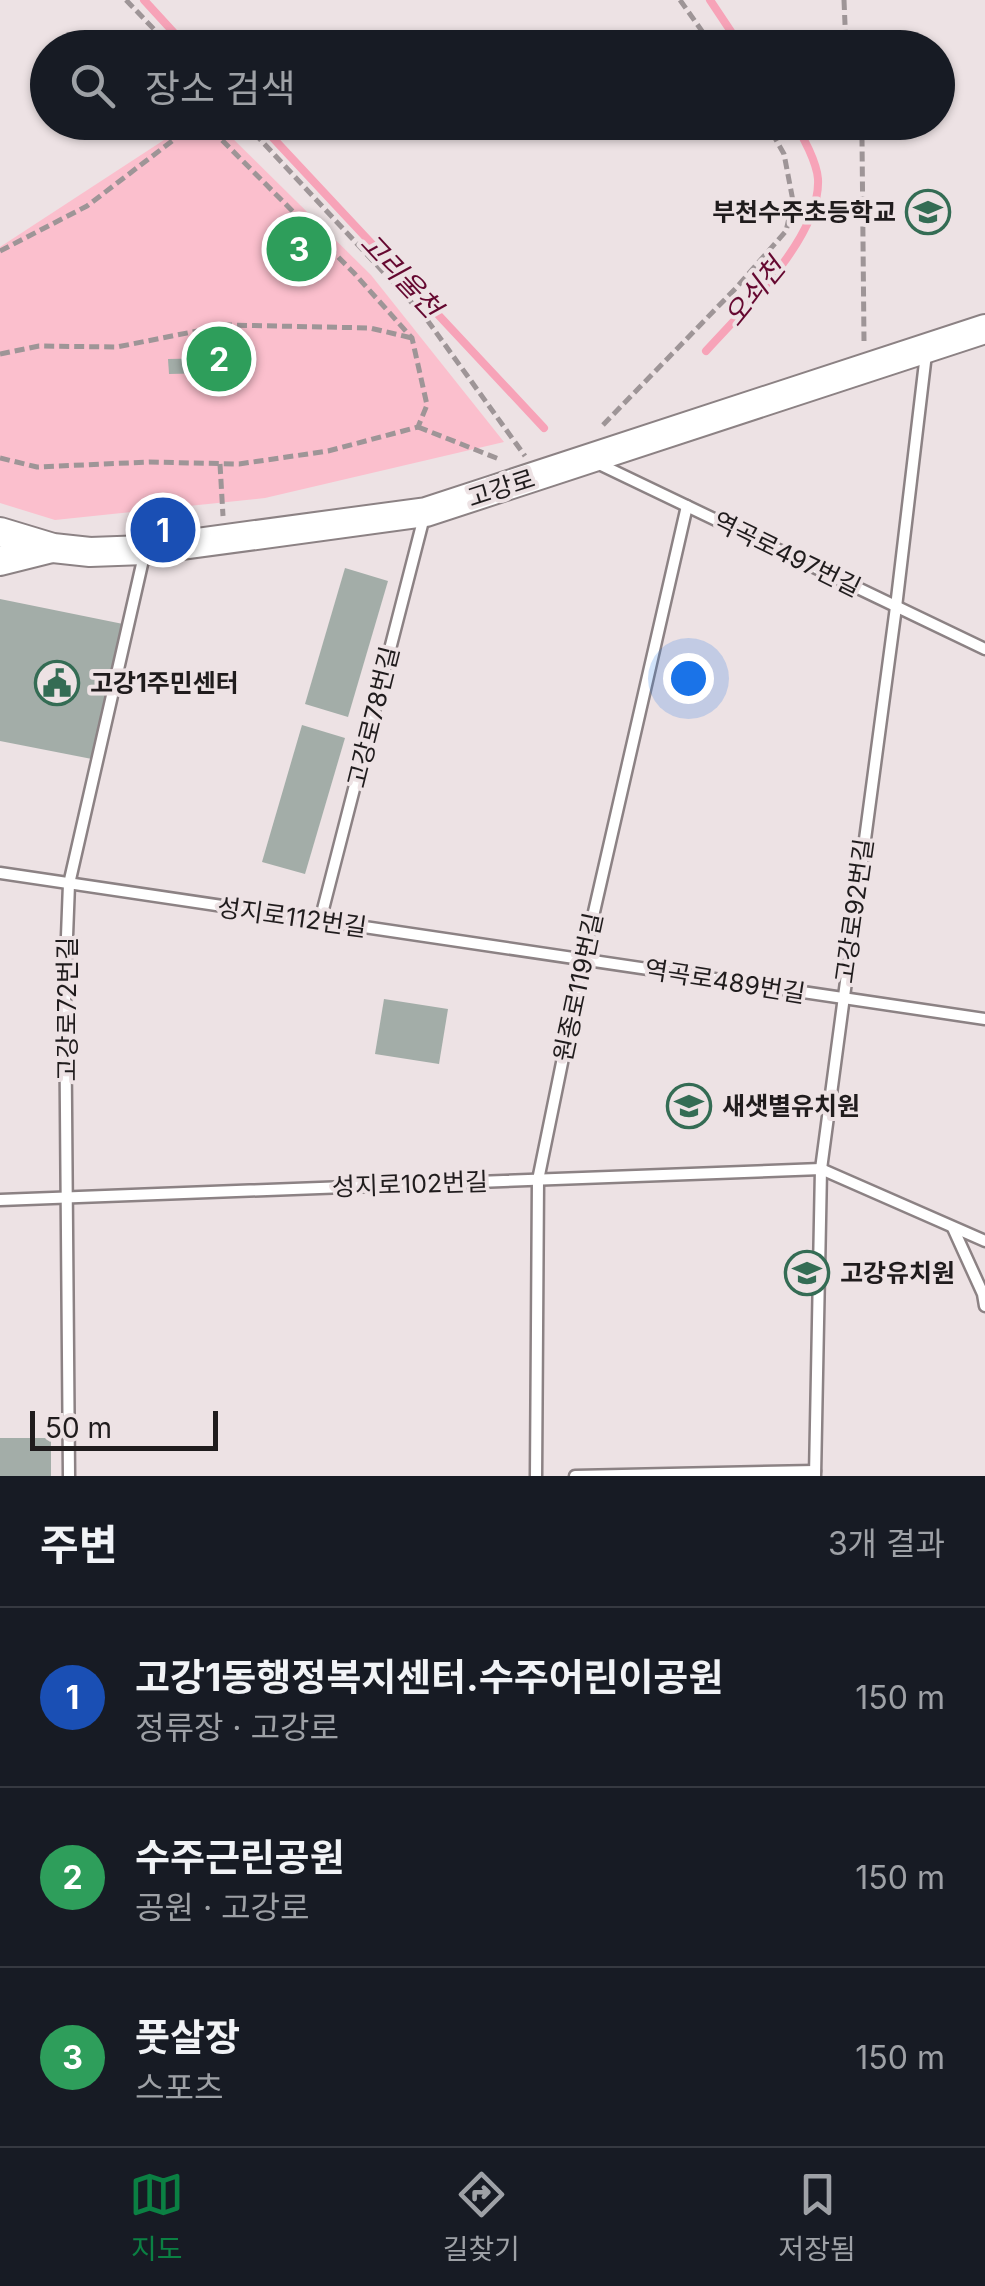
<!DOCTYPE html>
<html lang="ko">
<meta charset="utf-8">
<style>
:root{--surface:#171b24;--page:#242831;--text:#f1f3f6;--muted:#9ea1a6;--line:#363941;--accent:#0b8043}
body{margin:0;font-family:Inter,"Noto Sans KR",sans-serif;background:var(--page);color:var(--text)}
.scale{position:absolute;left:30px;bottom:25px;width:188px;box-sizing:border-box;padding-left:10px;border:5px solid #201c1d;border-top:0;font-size:28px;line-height:35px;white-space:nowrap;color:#201c1d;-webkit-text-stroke:8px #ede2e4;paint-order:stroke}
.you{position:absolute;left:688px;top:678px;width:35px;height:35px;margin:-25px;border:8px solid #fff;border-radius:50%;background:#1a73e8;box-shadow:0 0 0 15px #1a73e833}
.badge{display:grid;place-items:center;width:65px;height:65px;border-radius:50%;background:var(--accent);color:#fff;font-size:32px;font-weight:700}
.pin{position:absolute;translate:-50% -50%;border:5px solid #fff;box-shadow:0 2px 10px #0006}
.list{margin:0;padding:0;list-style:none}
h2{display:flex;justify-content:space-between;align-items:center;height:130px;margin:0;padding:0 40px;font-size:42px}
h2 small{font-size:32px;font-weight:400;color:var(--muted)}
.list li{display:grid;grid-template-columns:65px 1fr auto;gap:30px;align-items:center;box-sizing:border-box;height:180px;padding:0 40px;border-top:2px solid var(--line)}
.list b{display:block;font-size:38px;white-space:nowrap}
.list p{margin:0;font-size:32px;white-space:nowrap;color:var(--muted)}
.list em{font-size:32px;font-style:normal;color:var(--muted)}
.icon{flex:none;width:55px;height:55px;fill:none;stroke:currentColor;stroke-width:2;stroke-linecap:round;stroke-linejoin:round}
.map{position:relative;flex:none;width:985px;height:1476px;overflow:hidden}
.search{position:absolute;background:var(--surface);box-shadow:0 2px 8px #0004;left:30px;right:30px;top:30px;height:110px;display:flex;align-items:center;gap:25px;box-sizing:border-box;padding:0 35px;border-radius:55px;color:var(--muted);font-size:38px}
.sheet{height:670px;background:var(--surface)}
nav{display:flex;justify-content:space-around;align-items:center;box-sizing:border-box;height:140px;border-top:2px solid var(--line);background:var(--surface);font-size:28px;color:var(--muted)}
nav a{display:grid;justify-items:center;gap:5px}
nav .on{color:var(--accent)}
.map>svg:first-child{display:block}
.green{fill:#fbbfcd}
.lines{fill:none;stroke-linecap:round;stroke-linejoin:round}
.stream{stroke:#f7a3b8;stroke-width:8}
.building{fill:#a3ada8}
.lane-casing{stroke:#8c8284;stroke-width:15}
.secondary-casing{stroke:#8c8284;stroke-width:32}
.path{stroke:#9e9597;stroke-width:5;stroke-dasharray:10 5;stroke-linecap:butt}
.lane{stroke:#fff;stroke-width:10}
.secondary{stroke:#fff;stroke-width:28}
.labels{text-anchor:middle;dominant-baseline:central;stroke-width:8;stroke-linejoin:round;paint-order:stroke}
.poi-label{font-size:25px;font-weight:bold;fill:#201c1d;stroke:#ede2e4;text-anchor:start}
.street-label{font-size:25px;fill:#201c1d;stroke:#ede2e4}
.water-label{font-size:28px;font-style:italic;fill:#650830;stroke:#ede2e4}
</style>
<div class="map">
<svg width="985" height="1476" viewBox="0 0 985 1476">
<rect width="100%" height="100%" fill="#ede2e4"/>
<!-- green -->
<polygon class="green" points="190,123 217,123 371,275 504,442 265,498 55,520 0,503 0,247"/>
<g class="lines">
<!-- stream -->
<g class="stream">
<polyline points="144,0 188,48"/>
<polyline points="710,0 742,48"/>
<polyline points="258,122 544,428"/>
<path d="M706 351C743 310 821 237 818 179 817 163 803 136 794 122"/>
</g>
</g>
<!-- building -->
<g class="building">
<polygon points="213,358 214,373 169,374 168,359"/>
<polygon points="345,568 388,581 348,717 305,704"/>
<polygon points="0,599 128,625 97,760 0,741"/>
<polygon points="302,725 345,738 305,874 262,862"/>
<polygon points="384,999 448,1009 439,1064 375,1054"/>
<rect x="0" y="1438" width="51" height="38"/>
</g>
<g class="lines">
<defs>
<g id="lane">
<polyline points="595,462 985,649"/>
<polyline points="0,873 985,1019"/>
<polyline points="320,921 424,517"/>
<polyline points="0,1200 821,1169 985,1241"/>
<polyline points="953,1228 983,1294 985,1306"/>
<polyline points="69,1476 65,988 69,884 145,551"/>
<polyline points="536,1476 538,1180 583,960 687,506"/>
<polyline points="575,1476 815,1471"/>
<polyline points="815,1476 821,1169 896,607 926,354"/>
</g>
<g id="secondary">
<polyline points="0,532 53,548 90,552 145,550 426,512 985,329"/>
<polyline points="0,561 52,548"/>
</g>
</defs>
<!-- lane casing -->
<use href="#lane" class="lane-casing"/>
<!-- secondary casing -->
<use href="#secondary" class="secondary-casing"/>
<!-- path -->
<g class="path">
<polyline points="126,0 172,48"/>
<polyline points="680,0 714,48"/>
<polyline points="844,0 846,48"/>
<polyline points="244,122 425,317 525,456"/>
<polyline points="858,122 862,139 864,341"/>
<polyline points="0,251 87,206 197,122"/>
<polyline points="0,354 39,346 117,347 227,325 370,328 412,338"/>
<polyline points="603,425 736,288 786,231 793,201 784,154 766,122"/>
<polyline points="418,427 499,459"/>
<polyline points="0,458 37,467 149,462 239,464 328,451 418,427 427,405 412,338 354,273 204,122"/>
<polyline points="220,464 223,516"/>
</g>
<!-- lane -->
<use href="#lane" class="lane"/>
<!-- secondary -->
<use href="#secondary" class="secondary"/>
</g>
<!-- icons -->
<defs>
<symbol id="school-ring" viewBox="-11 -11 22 22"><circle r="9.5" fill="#ede2e4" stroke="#346c54" stroke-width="1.5"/><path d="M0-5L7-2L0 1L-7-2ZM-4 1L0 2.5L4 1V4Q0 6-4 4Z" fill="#346c54"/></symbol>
<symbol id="civic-ring" viewBox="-11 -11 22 22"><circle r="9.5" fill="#ede2e4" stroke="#346c54" stroke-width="1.5"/><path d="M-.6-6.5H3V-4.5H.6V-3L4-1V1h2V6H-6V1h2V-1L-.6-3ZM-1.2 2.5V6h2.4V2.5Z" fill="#346c54"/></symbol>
</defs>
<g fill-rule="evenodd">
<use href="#school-ring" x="903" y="187" width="50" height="50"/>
<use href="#civic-ring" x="32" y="658" width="50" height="50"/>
<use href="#school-ring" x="664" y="1081" width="50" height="50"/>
<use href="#school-ring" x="782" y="1248" width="50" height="50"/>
</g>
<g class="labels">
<!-- poi labels -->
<g class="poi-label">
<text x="896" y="212" text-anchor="end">부천수주초등학교</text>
<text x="90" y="683">고강1주민센터</text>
<text x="722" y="1106">새샛별유치원</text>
<text x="840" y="1273">고강유치원</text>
</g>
<!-- street labels -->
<g class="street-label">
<text transform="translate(501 488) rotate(-18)">고강로</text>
<text transform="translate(787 554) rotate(26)">역곡로497번길</text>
<text transform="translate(373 717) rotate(-76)">고강로78번길</text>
<text transform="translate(854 911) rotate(-82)">고강로92번길</text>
<text transform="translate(292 917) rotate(8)">성지로112번길</text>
<text transform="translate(725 981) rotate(9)">역곡로489번길</text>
<text transform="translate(578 987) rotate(-78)">원종로119번길</text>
<text transform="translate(67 1009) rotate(-90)">고강로72번길</text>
<text transform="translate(410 1184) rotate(-2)">성지로102번길</text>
</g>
<!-- water labels -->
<g class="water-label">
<text transform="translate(401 275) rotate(47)">고리울천</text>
<text transform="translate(754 292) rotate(-51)">오쇠천</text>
</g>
</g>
</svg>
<div class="scale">50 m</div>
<div class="you"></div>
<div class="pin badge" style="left:163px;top:530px;background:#1a4fb4">1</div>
<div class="pin badge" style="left:219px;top:359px;background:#2e9e5b">2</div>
<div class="pin badge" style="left:299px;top:249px;background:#2e9e5b">3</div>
<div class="search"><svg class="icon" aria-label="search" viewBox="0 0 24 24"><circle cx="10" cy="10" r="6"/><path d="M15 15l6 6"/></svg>장소 검색</div>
</div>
<section class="sheet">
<h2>주변<small>3개 결과</small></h2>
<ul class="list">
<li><span class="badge" style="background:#1a4fb4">1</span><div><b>고강1동행정복지센터.수주어린이공원</b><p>정류장 · 고강로</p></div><em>150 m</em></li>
<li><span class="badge" style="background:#2e9e5b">2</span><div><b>수주근린공원</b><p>공원 · 고강로</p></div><em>150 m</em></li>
<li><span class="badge" style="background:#2e9e5b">3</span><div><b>풋살장</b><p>스포츠</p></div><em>150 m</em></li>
</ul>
</section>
<nav>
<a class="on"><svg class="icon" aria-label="map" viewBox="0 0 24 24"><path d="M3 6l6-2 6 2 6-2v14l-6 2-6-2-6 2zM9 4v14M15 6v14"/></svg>지도</a>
<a><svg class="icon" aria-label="directions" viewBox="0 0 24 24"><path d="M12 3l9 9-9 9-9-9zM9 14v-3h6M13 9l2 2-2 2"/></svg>길찾기</a>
<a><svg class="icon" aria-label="saved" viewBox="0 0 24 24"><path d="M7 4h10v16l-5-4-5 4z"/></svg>저장됨</a>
</nav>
